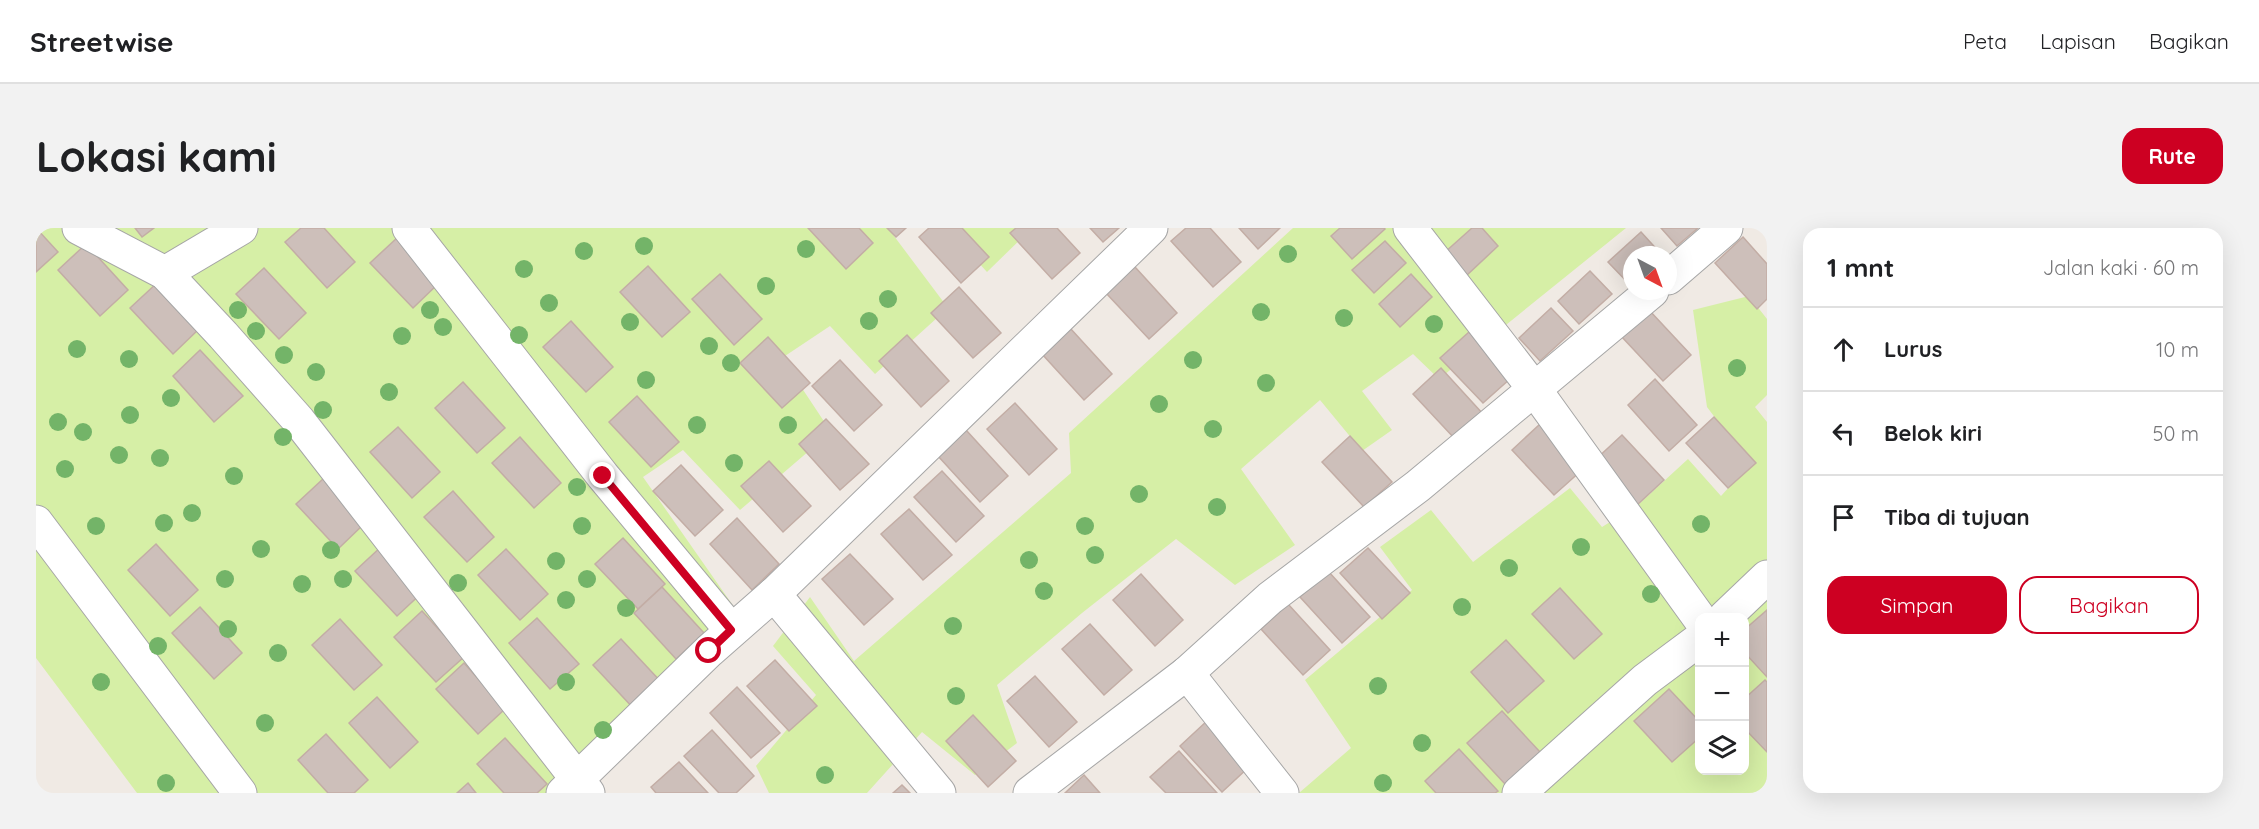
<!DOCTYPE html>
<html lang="id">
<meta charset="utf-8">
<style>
:root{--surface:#fff;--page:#f2f2f2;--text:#202124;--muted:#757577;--line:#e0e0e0;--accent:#cd0022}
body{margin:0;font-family:Quicksand,sans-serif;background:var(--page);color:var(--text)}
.controls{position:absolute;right:18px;bottom:18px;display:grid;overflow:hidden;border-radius:12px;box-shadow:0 6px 24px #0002}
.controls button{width:54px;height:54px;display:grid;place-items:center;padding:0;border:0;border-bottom:2px solid var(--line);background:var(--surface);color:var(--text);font:30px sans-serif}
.compass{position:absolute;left:1587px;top:18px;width:54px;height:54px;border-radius:50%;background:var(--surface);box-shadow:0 6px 24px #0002;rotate:139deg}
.stop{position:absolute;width:18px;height:18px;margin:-14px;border:4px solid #cd0022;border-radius:50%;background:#fff}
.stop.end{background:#cd0022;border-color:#fff;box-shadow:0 2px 6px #0008}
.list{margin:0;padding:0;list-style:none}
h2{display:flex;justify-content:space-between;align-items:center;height:78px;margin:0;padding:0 24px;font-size:26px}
h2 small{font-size:20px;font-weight:400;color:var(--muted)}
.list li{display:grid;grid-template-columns:39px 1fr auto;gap:18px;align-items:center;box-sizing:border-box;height:84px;padding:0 24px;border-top:2px solid var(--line)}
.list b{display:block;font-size:22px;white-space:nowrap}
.list em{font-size:20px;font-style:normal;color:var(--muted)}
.actions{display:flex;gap:12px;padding:18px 24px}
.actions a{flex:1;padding:14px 0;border:2px solid var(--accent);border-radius:18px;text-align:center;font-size:21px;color:var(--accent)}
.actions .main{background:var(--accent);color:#fff}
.icon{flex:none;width:33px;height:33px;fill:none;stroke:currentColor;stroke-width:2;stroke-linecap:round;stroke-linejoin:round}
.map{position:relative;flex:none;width:1731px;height:565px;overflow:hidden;border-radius:18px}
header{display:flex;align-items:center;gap:36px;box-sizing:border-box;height:84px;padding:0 30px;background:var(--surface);border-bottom:2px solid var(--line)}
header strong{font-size:28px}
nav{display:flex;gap:33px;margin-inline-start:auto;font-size:21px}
.intro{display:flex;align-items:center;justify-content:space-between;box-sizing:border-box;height:144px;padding:0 36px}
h1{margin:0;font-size:42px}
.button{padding:15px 27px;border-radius:18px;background:var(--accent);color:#fff;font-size:21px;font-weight:700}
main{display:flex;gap:36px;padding:0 36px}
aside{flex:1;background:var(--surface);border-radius:18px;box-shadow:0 6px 24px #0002}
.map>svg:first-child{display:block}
.grass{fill:#d6efa6;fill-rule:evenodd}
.building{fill:#cdbfba;stroke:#c3ada5;stroke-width:1.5}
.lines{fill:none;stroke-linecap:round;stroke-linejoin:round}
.minor-casing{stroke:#a6a6a6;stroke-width:35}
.minor{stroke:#fff;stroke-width:33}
.tree{fill:#73b468}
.route{stroke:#cd0022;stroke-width:8}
</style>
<header>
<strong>Streetwise</strong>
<nav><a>Peta</a><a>Lapisan</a><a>Bagikan</a></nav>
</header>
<div class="intro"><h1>Lokasi kami</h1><a class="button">Rute</a></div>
<main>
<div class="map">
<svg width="1731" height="565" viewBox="0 0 1731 565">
<rect width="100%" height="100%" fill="#f0eae4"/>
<!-- grass -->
<g class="grass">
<polygon points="0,0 852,0 912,80 839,146 794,98 746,130 795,204 704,282 647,222 607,249 712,399 539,565 101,565 0,430"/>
<polygon points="911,0 996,0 951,44"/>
<polygon points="1257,0 1590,0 1403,151 1377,126 1326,163 1356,202 1326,223 1284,172 1205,241 1259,317 1199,357 1140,311 1046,385 961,457 981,515 939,547 886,504 831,565 733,565 720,538 780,467 737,418 774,369 818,433 1035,245 1033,205"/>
<path d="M1713 68 1731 91V167L1719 179 1731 194V565H1263L1315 520 1269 452 1376 362 1344 319 1395 282 1437 334 1534 260 1566 299 1603 276 1652 231 1685 268 1714 236 1671 179 1657 82ZM1664 389H1708V542H1664Z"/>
</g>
<!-- building -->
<g class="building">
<polygon points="0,0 22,24 0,44"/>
<polygon points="99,0 118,0 106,9"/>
<polygon points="265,0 288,0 319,34 291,60 249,14"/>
<polygon points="772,0 823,0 837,15 810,41"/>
<polygon points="851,0 870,0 860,9"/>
<polygon points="893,0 926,0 953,29 925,55 883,9"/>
<polygon points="980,0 1021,0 1044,25 1016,51 974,5"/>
<polygon points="1054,0 1083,0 1067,14"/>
<polygon points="1150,0 1174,0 1205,34 1177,59 1135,13"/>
<polygon points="1203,0 1244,0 1222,21"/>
<polygon points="1304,0 1348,0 1349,1 1316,31 1295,8"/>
<polygon points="1436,0 1446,0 1462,18 1430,48 1408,25"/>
<polygon points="1625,0 1662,0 1641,18"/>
<polygon points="1605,4 1626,27 1596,27 1596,55 1594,57 1572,34"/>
<polygon points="362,9 404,54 377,80 334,35"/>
<polygon points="1707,9 1731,36 1731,71 1721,81 1679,35"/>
<polygon points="1349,13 1370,35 1338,65 1316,42"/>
<polygon points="50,16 92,62 64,88 22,42"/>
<polygon points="612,38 654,84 626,109 584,64"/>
<polygon points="1099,39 1141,85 1113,111 1070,65"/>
<polygon points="228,40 270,85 243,111 200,66"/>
<polygon points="1554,43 1576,66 1543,96 1522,73"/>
<polygon points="684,46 726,91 698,117 656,71"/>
<polygon points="1375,46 1396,69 1364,99 1343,76"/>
<polygon points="122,54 164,100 137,126 94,80"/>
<polygon points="923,59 965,105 937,130 895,85"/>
<polygon points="1515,80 1537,103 1504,133 1483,110"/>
<polygon points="1613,82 1655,127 1627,153 1585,108"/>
<polygon points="535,93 577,139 550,164 507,119"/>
<polygon points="1034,100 1076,146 1048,172 1006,126"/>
<polygon points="1433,104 1475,150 1447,175 1404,130"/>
<polygon points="871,107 913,153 885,179 843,133"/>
<polygon points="732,109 774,155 746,180 704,135"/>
<polygon points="164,122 207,168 178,194 137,148"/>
<polygon points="804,132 846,177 818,203 776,158"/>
<polygon points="1405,140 1447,186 1419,211 1377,166"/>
<polygon points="1619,151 1661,197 1633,223 1592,177"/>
<polygon points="427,154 469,200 441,225 399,180"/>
<polygon points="601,168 643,214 615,239 573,194"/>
<polygon points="979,175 1021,221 993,247 951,201"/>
<polygon points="1678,189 1720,235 1692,260 1650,215"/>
<polygon points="790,191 833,236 804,262 763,216"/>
<polygon points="1504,196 1546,242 1518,267 1476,222"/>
<polygon points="362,199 404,244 376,270 334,224"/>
<polygon points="930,202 972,248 944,274 902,228"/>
<polygon points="1586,207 1628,252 1600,278 1558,233"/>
<polygon points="1314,208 1356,254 1328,279 1286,234"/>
<polygon points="484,209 525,255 498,280 456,235"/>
<polygon points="733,233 775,278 747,304 705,258"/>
<polygon points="645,237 687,282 659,308 617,263"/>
<polygon points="906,243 948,288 920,314 878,269"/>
<polygon points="288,250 329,295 302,321 260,276"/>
<polygon points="417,263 458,309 431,334 388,289"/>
<polygon points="873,281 916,327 887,352 845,306"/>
<polygon points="701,290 743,336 716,362 674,316"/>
<polygon points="587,310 629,356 602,381 559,336"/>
<polygon points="120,316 162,362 134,388 92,342"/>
<polygon points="347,317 389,362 361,388 319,343"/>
<polygon points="1332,320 1374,365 1346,391 1304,345"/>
<polygon points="470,321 512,366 484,392 442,347"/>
<polygon points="814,326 857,371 828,397 786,351"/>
<polygon points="1292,343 1334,389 1306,415 1264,369"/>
<polygon points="1105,346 1147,392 1119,418 1077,372"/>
<polygon points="626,359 668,405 640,431 598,385"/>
<polygon points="1524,360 1566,406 1538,431 1496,386"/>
<polygon points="1252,376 1294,422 1267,447 1225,401"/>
<polygon points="164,379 206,425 178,451 136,405"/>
<polygon points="1731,382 1731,449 1708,424 1708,402"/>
<polygon points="386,383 428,429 400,454 358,409"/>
<polygon points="501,390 543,436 514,461 473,415"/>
<polygon points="304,391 346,437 318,462 276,417"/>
<polygon points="1054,396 1096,442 1068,467 1026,421"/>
<polygon points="585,411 627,456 599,482 557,437"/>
<polygon points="1470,412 1508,453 1472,485 1435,444"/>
<polygon points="739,432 781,478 753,503 711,458"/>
<polygon points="428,435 469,481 442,506 400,461"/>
<polygon points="999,448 1041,494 1013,519 971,473"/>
<polygon points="1729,452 1731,454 1731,524 1708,500 1708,471"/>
<polygon points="701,459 744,505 715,530 674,485"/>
<polygon points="1633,461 1664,494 1664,509 1636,534 1598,493"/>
<polygon points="341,469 382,514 354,540 313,495"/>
<polygon points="1466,483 1504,524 1469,556 1431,515"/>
<polygon points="937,487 980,533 952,559 910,513"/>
<polygon points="1172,492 1214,538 1186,564 1144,518"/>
<polygon points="676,502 718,548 700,565 683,565 648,528"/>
<polygon points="290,506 332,552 318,565 292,565 262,532"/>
<polygon points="469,510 511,556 501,565 468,565 441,536"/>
<polygon points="1423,521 1462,563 1459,565 1400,565 1389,553"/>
<polygon points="1143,523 1181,565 1130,565 1114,549"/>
<polygon points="643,534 672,565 620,565 615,559"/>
<polygon points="1048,547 1064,565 1029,565"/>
<polygon points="432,555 440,565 421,565"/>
<polygon points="866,557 874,565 857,565"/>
</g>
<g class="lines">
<defs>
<g id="minor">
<polyline points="43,0 129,45 187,107 263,193 552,565"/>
<polyline points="373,0 567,248 695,402"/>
<polyline points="1374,0 1499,162 1664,391"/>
<polyline points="129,45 205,0"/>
<polyline points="1632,50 1690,0"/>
<polyline points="0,294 204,565"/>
<polyline points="738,366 903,565"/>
<polyline points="1689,389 1731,349"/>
<polyline points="1151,445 1246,565"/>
<polyline points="527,565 673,423 738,366 1115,0"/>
<polyline points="994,565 1151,445 1234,370 1382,258 1616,63"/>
<polyline points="1483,565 1609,452 1664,411"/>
</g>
</defs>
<!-- minor casing -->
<use href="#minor" class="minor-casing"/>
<!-- minor -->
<use href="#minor" class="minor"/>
</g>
<!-- trees -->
<g class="tree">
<circle cx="608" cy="18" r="9"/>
<circle cx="770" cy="21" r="9"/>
<circle cx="548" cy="23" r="9"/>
<circle cx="1252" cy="26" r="9"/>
<circle cx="488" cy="41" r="9"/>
<circle cx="730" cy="58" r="9"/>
<circle cx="852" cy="71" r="9"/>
<circle cx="513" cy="75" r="9"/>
<circle cx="202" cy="82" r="9"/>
<circle cx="394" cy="82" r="9"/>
<circle cx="1225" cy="84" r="9"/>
<circle cx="1308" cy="90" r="9"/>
<circle cx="833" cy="93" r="9"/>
<circle cx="594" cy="94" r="9"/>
<circle cx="1398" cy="96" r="9"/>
<circle cx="407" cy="99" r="9"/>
<circle cx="220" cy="103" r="9"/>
<circle cx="483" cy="107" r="9"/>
<circle cx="366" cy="108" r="9"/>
<circle cx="673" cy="118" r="9"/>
<circle cx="41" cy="121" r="9"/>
<circle cx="248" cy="127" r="9"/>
<circle cx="93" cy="131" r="9"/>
<circle cx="1157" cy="132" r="9"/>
<circle cx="695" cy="135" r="9"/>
<circle cx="1701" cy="140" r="9"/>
<circle cx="280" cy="144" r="9"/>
<circle cx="610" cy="152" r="9"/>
<circle cx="1230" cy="155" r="9"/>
<circle cx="353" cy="164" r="9"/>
<circle cx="135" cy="170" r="9"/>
<circle cx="1123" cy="176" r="9"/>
<circle cx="287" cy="182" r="9"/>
<circle cx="94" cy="187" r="9"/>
<circle cx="22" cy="194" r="9"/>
<circle cx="661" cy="197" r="9"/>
<circle cx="752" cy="197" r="9"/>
<circle cx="1177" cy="201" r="9"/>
<circle cx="47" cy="204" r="9"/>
<circle cx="247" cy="209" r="9"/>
<circle cx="83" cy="227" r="9"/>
<circle cx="124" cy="230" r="9"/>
<circle cx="698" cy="235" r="9"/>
<circle cx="29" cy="241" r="9"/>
<circle cx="198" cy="248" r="9"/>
<circle cx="541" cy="259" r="9"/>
<circle cx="1103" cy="266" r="9"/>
<circle cx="1181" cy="279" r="9"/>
<circle cx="156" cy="285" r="9"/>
<circle cx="128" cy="295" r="9"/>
<circle cx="1665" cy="296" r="9"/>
<circle cx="60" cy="298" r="9"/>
<circle cx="546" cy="298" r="9"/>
<circle cx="1049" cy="298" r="9"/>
<circle cx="1545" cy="319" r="9"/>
<circle cx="225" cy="321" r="9"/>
<circle cx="295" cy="322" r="9"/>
<circle cx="1059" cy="327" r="9"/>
<circle cx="993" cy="332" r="9"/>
<circle cx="520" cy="333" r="9"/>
<circle cx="1473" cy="340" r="9"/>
<circle cx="189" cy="351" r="9"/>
<circle cx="307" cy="351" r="9"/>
<circle cx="551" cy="351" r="9"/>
<circle cx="422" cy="355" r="9"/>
<circle cx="266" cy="356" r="9"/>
<circle cx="1008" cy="363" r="9"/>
<circle cx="1615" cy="366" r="9"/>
<circle cx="530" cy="372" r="9"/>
<circle cx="1426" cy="379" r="9"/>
<circle cx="590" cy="380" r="9"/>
<circle cx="917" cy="398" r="9"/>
<circle cx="192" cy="401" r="9"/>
<circle cx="122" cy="418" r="9"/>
<circle cx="242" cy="425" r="9"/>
<circle cx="65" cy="454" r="9"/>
<circle cx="530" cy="454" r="9"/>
<circle cx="1342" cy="458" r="9"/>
<circle cx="920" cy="468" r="9"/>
<circle cx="229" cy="495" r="9"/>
<circle cx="567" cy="502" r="9"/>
<circle cx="1386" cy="515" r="9"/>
<circle cx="789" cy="547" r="9"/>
<circle cx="130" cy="555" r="9"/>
<circle cx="1347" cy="555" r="9"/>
</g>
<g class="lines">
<!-- route -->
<polyline class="route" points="567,248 695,402 673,423"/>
</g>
</svg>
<div class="controls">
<button>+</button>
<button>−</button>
<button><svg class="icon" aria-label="layers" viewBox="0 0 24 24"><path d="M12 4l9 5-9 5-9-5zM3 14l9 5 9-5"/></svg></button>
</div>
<svg class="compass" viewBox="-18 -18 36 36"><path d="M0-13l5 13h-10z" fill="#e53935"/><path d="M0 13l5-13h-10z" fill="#757577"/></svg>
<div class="stop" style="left:673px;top:423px"></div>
<div class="stop end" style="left:567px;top:248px"></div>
</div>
<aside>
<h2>1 mnt<small>Jalan kaki · 60 m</small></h2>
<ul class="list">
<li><svg class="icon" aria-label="ahead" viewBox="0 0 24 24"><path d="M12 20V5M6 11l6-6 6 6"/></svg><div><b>Lurus</b></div><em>10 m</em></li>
<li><svg class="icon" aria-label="left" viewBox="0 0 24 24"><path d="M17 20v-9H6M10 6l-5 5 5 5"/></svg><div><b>Belok kiri</b></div><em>50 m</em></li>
<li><svg class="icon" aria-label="arrive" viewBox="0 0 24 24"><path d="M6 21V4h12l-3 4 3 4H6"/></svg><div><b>Tiba di tujuan</b></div></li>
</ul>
<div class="actions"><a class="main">Simpan</a><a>Bagikan</a></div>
</aside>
</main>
